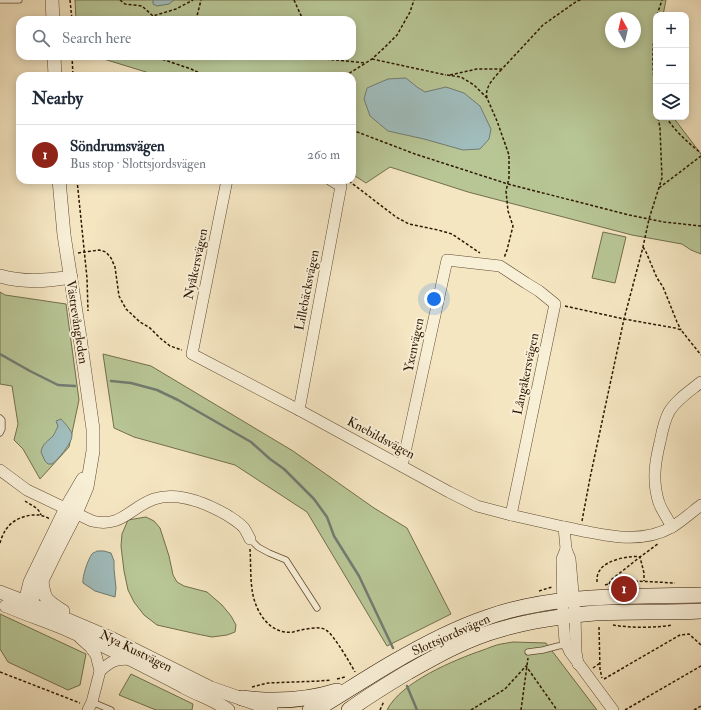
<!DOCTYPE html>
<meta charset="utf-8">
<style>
:root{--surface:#fff;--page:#f2f2f3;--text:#1f2937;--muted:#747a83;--line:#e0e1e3;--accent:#8f2418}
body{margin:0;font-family:"IM FELL Double Pica",serif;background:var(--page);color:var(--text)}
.controls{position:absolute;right:12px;top:12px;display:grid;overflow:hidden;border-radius:8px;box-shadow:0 2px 10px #0003}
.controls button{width:36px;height:36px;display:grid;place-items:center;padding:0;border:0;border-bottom:1px solid var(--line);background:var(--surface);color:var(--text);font:20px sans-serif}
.compass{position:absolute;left:605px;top:12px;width:36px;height:36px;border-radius:50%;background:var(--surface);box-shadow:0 2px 10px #0003;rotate:352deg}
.you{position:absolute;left:434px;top:299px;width:14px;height:14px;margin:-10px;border:3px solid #fff;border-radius:50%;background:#1a73e8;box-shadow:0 0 0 6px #1a73e833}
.badge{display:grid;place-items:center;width:26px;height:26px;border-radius:50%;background:var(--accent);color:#fff;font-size:13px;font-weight:700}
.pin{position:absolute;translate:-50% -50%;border:2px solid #fff;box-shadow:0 1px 4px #0006}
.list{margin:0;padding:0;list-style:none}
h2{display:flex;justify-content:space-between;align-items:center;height:52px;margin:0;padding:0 16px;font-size:17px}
h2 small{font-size:13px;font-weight:400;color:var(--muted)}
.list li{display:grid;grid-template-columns:26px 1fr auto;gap:12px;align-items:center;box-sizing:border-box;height:60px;padding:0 16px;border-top:1px solid var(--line)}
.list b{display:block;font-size:15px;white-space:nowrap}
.list p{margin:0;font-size:13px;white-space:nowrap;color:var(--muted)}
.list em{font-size:13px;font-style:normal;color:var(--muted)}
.icon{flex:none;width:22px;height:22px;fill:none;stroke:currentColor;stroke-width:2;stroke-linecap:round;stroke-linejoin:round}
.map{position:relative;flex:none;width:701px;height:710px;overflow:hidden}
.search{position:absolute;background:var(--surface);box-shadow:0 2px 10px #0003;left:16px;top:16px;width:340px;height:44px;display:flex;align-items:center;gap:10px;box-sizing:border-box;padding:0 14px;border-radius:12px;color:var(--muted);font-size:15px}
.panel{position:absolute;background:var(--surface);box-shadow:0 2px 10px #0003;left:16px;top:72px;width:340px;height:112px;border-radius:12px}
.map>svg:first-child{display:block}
.green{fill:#b8c696;stroke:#736e4b;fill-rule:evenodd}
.water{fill:#a0bdbd;stroke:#727b71}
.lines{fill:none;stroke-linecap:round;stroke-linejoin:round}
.stream{stroke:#727b71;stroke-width:2.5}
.service-casing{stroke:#604b30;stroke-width:7}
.minor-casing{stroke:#604b30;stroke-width:12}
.tertiary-casing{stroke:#604b30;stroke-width:14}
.secondary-casing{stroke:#2e1700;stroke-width:16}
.path{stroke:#2e1700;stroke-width:1.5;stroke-dasharray:3 2;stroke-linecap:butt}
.service{stroke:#f8efd7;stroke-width:5.5}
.minor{stroke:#f8efd7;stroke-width:11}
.tertiary{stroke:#f8efd7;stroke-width:13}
.secondary{stroke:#f8efd7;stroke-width:15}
.labels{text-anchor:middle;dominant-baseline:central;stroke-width:4;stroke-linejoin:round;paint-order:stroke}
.street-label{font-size:13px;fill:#2e1700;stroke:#f8efd7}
</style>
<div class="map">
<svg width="701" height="710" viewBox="0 0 701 710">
<rect width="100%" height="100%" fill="#f5e6c2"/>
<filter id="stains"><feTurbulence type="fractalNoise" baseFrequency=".005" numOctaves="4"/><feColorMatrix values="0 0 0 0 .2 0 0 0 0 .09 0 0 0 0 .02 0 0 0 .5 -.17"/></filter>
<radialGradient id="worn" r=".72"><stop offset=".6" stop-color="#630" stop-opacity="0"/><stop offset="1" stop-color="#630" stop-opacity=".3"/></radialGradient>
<!-- green -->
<g class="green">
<path d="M75 0H666L663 15H656V117H673L701 154V254L691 250 682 244 632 235 468 192 390 167 366 183 352 174V76H159L94 56H352V20H76ZM611 18H635V42H611Z"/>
<polygon points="603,232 626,237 615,283 592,278"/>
<polygon points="0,292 5,295 66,304 79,400 69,447 40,479 23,449 14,440 18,424 12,386 0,384"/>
<polygon points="103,354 151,366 293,451 374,508 407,528 451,614 387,646 307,512 235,465 134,437 114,428"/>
<polygon points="146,517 154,521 160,528 169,556 173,575 177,582 184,586 207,592 222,605 231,616 236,625 235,632 227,635 212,637 197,634 157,625 144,615 134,602 128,590 124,571 121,546 122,534 128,520"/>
<polygon points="0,614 86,654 80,685 68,690 8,662 0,649"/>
<path d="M513 642 546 643 597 710H387C401 682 454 660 483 650 489 648 495 645 501 644 505 643 509 643 513 642Z"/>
<polygon points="131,674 193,704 192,710 156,710 119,695"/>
</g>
<!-- water -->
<g class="water">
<polygon points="153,0 174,0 169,4 157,6 153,4"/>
<polygon points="406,78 417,87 425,92 446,87 464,93 480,106 491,129 489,139 480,149 463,150 424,139 388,131 370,116 364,99 367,88 388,79"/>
<path d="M61 419C64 422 72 431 72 435 73 442 57 461 52 464 51 464 49 464 48 464L45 461 41 452C42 444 48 441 53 436 55 433 56 430 58 426L56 421Z"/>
<path d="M97 551H104L111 553 114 561V569L116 588 115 597 95 591 83 583C82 577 88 559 92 554 92 553 96 552 97 551Z"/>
</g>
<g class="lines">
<!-- stream -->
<g class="stream">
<polyline points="0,354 30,371 58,385 75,386"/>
<polyline points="111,381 131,383 157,390 178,400 251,442 270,459 284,469 314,499 327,517 334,536 359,576 393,648"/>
<polyline points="407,686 417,710"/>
</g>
<defs>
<g id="service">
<polyline points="0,0 19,0"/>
<polyline points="0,418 2,420 2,429 0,433"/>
<polyline points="250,539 258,547 269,553 286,560 317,608"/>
<polyline points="528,652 543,650 558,646 567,645"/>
<polyline points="92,702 111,710"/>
</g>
<g id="minor">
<polyline points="227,180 192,354 299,410 449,492 477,506 511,515 564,527"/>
<polyline points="299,410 341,186 331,180"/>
<polyline points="402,466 447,260 500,266 526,283 539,291 555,304 511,515"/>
<path d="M0 470 27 490 92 521C122 528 129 508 154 499 178 491 206 503 227 515 233 519 240 523 244 528 246 531 248 535 250 539"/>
<path d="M672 527C668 519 662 511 659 503 652 482 655 462 660 442 662 432 664 421 669 412 676 400 690 391 701 382"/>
<polyline points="566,549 562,559 563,616 565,641 570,652 613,710"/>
<polyline points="80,638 90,647 96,655 100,671 92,702 88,710"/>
<path d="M578 664 576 652 575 615 570 559 566 549 564 527C599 534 639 546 672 527 682 521 692 512 701 505"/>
<path d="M100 671C111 661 115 659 131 659"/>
</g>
<g id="tertiary">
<polyline points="52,0 53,20"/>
<polyline points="54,56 55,76"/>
<path d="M0 276C23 283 47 281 71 277"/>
<path d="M42 581C44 600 47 601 63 611"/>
<polyline points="0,592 26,602 113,639 211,688 271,709"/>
<polyline points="6,606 20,605 27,603 32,599 36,593 55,554 76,513 87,487 93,451 93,429 80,338 64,235 59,180"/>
<path d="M7 606C29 616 51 622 72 632 111 648 148 668 184 687 198 695 216 700 228 710"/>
<polyline points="27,606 26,602 26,598 30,582 66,508 83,479"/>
</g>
<g id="secondary">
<path d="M242 698C274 702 305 701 337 691"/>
<path d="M310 710 322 706C345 692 368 677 392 663 421 646 455 628 488 617 557 593 628 597 701 595"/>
<path d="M349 710C368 696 388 684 408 672 438 655 468 638 502 629 532 620 563 616 595 613 630 611 666 613 701 611"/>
</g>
</defs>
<!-- service casing -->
<use href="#service" class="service-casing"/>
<!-- minor casing -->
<use href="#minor" class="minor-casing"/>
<!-- tertiary casing -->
<use href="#tertiary" class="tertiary-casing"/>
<!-- secondary casing -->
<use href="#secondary" class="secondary-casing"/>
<!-- path -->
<g class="path">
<polyline points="70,0 72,20"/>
<polyline points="120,0 125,4 142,6 153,16 176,9 193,0"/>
<polyline points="294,0 303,20"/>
<polyline points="657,15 662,0"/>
<path d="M656 18C654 24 654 30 654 36 652 58 653 77 656 99"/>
<polyline points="143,20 153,16"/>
<polyline points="196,20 201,0"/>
<polyline points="72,56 73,76"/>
<polyline points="153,56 191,69 206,76"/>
<polyline points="317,56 319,58 325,59 366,63"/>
<polyline points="372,59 446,75"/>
<polyline points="447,75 461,77 474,85 487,98 497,121 509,155 509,178 506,191 508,211 513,226 507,250 504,258"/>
<polyline points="450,75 477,69 502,69 543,25 577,1 581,0"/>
<polyline points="345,76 372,59 384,48 397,35 410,12 414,0"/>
<path d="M487 98C484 87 495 77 502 69"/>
<path d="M666 117C676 132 687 142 701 153"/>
<polyline points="352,130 415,154 508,184 629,215 664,222 701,226"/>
<polyline points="77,180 87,278 88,311"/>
<polyline points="349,181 396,217 409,224 438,230 452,234 480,253"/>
<polyline points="659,188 701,156"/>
<polyline points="643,247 646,252 657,278 663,287 677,322 681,330"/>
<polyline points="78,253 99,250 106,252 111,258 115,267 119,296 126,309 140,322 150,328 160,338 170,346 182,350"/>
<polyline points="565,306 624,319 675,328 681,330 701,355"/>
<path d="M25 501C31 505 39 508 41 515"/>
<polyline points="582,521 590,478 624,319 643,247 649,219 662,178 660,128 658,117"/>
<path d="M0 543C1 539 3 534 5 531 11 520 26 514 38 515 42 515 46 517 50 519"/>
<path d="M250 549C251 564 250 581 253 595 257 614 271 635 293 632 301 630 319 625 326 630 334 635 350 663 355 672"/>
<path d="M597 582C597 578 597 574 600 570 606 560 630 555 640 557L659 543"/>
<polyline points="609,584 611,580 640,557 644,573 644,581"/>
<path d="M605 585C628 579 652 582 675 583"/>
<polyline points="539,591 552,587"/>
<path d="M613 625C629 628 656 628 672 625"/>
<polyline points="599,627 600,669 602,678"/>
<polyline points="593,668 600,663"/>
<polyline points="0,672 80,703"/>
<polyline points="337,679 345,677"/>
<polyline points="604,679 680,635 689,634 701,645"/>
<polyline points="252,687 268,683 320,681 331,680"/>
<polyline points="380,710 384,701"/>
<polyline points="471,710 505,689 526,666 557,710"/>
<polyline points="521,710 528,658"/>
<polyline points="625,710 701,666"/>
<polyline points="694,710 701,706"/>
</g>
<!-- service -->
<use href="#service" class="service"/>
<!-- minor -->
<use href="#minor" class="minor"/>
<!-- tertiary -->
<use href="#tertiary" class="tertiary"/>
<!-- secondary -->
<use href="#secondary" class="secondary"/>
</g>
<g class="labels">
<!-- street labels -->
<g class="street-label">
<text transform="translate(196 264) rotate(-78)">Nyåkersvägen</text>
<text transform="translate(307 290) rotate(-79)">Lillebäcksvägen</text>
<text transform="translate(77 322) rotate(81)">Västrevångleden</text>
<text transform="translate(414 345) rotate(-78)">Yxenvägen</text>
<text transform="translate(526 374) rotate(-78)">Långåkersvägen</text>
<text transform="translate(381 438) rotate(28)">Knebildsvägen</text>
<text transform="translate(451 635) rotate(-24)">Slottsjordsvägen</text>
<text transform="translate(136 651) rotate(26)">Nya Kustvägen</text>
</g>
</g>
<rect width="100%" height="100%" filter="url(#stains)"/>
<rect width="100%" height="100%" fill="url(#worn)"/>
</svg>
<div class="controls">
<button>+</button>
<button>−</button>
<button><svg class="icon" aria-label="layers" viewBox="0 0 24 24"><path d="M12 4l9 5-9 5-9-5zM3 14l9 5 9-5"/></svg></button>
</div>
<svg class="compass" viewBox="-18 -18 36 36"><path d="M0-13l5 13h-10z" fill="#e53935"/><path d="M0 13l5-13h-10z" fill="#747a83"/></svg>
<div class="you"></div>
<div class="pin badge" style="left:624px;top:589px">1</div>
<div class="search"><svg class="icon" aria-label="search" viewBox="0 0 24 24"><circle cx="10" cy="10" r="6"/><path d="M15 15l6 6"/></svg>Search here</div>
<section class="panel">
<h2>Nearby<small></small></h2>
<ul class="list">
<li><span class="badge">1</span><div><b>Söndrumsvägen</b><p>Bus stop · Slottsjordsvägen</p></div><em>260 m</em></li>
</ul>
</section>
</div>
